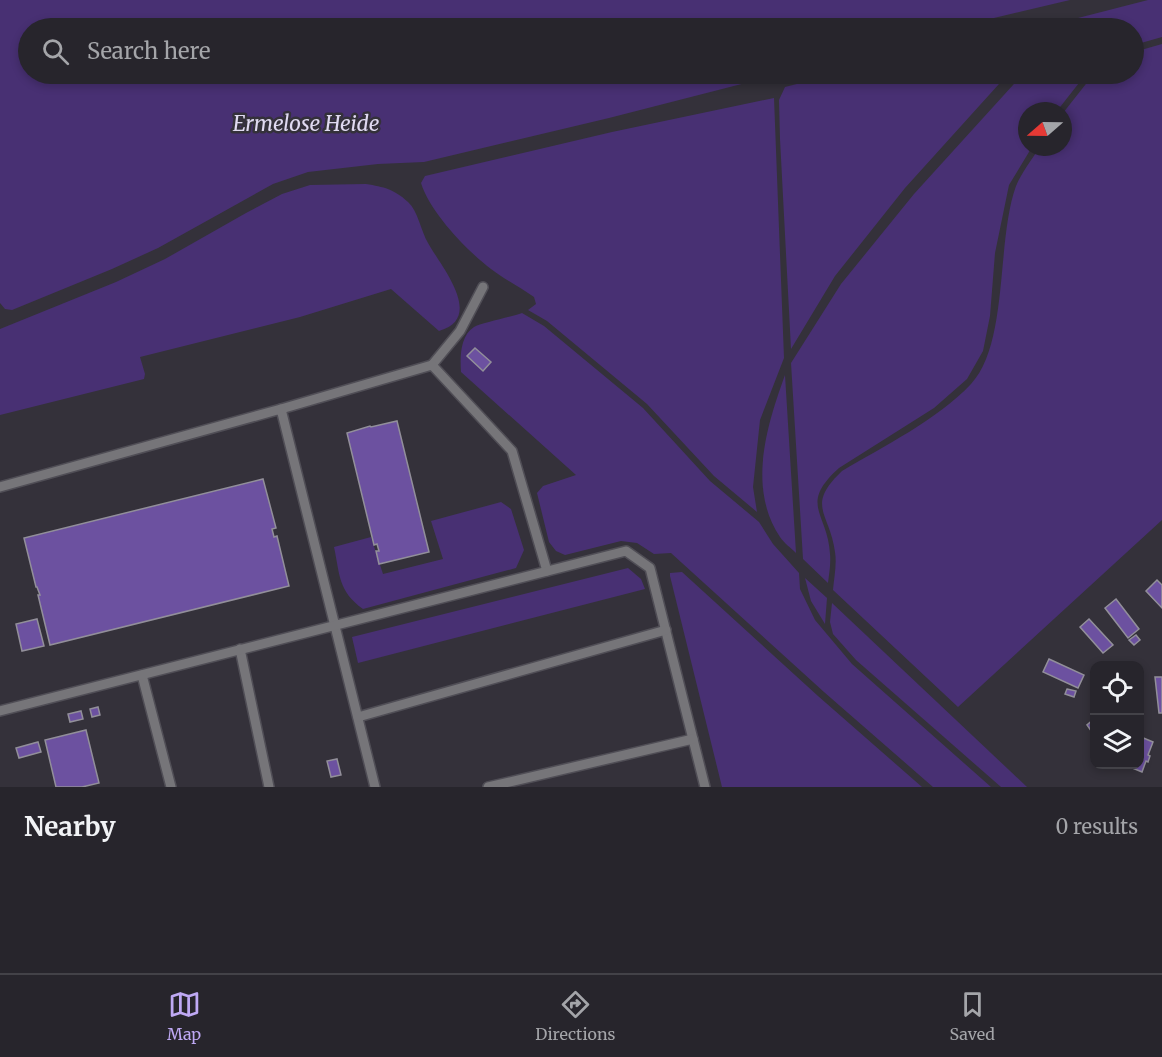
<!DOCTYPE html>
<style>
:root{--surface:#27252c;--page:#333138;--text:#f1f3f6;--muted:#a4a5a9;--line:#434248;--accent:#bfa9f4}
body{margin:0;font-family:Merriweather,serif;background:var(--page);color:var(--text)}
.controls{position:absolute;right:18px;bottom:18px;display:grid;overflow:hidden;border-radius:12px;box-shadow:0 3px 9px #0003}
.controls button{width:54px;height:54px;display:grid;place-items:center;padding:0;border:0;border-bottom:2px solid var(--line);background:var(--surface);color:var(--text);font:30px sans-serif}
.compass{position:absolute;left:1018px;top:102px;width:54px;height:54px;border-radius:50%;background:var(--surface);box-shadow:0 3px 9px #0003;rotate:250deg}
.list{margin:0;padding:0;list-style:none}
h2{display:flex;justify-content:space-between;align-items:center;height:78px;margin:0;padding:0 24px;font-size:26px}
h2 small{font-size:20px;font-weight:400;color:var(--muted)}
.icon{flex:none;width:33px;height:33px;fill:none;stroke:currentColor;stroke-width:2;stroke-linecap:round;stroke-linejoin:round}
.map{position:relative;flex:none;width:1162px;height:787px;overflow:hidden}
.search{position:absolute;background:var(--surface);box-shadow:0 3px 9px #0003;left:18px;right:18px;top:18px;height:66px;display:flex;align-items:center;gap:15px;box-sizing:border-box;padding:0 21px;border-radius:33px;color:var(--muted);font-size:22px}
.sheet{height:186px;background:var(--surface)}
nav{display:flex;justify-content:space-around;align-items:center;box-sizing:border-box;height:84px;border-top:2px solid var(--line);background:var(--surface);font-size:16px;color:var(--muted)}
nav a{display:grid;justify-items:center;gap:3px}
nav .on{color:var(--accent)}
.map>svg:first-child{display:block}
.green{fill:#483073}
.building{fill:#6c51a0;stroke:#928f9a;stroke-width:1.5}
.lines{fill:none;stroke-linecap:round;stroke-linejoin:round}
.service-casing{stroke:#504e56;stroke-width:12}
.service{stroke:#767579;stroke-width:9}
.labels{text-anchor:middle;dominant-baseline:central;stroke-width:5;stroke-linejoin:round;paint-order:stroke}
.park-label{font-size:21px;font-style:italic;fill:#e0daf1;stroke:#34313a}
</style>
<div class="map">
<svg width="1162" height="787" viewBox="0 0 1162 787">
<rect width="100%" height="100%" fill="#34313a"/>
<!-- green -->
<g class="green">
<polygon points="0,0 1070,0 952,28 28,28 28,74 781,74 609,118 424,162 378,164 308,172 273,184 158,248 112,269 12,310 5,309 0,303"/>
<polygon points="1148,0 1162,0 1162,37 1134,45 1134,28 1066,28 1078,18"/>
<path d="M1162 44V520L958 707 833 590C834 578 837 564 835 552 830 513 805 506 842 471 884 446 937 420 971 384 1009 343 996 241 1016 186 1022 172 1032 159 1040 147H1063V113L1093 75 1095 74H1134V52Z"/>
<polygon points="836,74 1008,74 905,188 835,276 791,349 780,139 779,100 785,87"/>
<path d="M1023 74H1086L1057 111H1027V147H1032L1009 185 995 253 990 316 983 351 967 379 934 408 839 468C798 505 828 513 830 554 831 564 829 574 828 583L803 559 791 363 841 284 914 194Z"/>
<path d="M774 98 784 358 760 420 753 487 757 512 714 476 647 404 547 321 528 310 536 304 534 297C520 287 504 279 491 269 466 250 430 212 421 183L425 176 612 132Z"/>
<path d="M366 184C384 187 394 189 408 202 418 211 421 231 428 243 440 265 486 318 439 331L391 289 300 317 140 357 145 374 144 379 0 415V329L116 282 165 259 246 213 282 194 310 185Z"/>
<path d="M522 313 544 326 643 408 710 481 759 522 773 544 799 573 800 589 815 620 852 664 991 787H933L824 692 671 553 654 554 637 543 621 541 565 555 556 551 549 542 537 493 543 486 576 475 461 372C460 357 460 336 474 327 481 323 511 317 522 313Z"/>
<path d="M785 375 796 553C791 548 784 543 780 537 747 488 767 425 785 375Z"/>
<path d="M501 502 511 509 524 550 516 568 363 609C338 591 340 575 334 547L371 537 383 574 443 559 431 521Z"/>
<polygon points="628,568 641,579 645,589 358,663 352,637"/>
<polygon points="682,572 818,696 922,787 722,787 670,576 670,573"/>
<polygon points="805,578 827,598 825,624 811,601"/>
<polygon points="832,603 1027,787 1001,787 856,660 833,634 830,622"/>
</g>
<!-- building -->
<g class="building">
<polygon points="475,348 491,362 483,371 467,356"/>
<polygon points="397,421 429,552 379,564 376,551 379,551 377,544 374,545 347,433 370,426 371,427"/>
<polygon points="263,479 276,528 272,529 274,537 277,536 289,586 50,645 38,595 40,595 37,587 36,587 24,538"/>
<polygon points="1157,580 1162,585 1162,608 1146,591"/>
<polygon points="1116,599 1139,629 1128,638 1105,608"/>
<polygon points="37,619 44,646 22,651 16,624"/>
<polygon points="1089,619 1113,645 1103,653 1080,627"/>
<polygon points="1136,635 1140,640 1134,645 1129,640"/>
<polygon points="1049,659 1084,675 1078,688 1043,672"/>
<polygon points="1155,677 1162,677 1162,713 1159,713"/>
<polygon points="1067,689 1076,691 1074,697 1065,694"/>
<polygon points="98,707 100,715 92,717 90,709"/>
<polygon points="81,711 83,719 70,722 68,714"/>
<polygon points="1094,719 1094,735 1087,725"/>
<polygon points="86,730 99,783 82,787 56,787 45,740"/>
<polygon points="1141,737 1153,742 1148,755 1150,756 1148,762 1146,761 1142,772 1130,767 1131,764 1140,764"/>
<polygon points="38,742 41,752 19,758 16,748"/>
<polygon points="337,759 341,775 331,777 327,761"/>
</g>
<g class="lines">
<defs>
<g id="service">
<polyline points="432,365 460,331 483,287"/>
<polyline points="281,409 432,365 512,451 547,571"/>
<polyline points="0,487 281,409 375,787"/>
<polyline points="240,649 269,787"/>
<polyline points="142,675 171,787"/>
<polyline points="0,711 626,551 650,568 705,787"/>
<polyline points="358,717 666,630"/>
<polyline points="488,787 693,739"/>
</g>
</defs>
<!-- service casing -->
<use href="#service" class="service-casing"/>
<!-- service -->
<use href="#service" class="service"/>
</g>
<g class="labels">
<!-- park labels -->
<g class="park-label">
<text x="306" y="123">Ermelose Heide</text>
</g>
</g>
</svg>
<div class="controls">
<button><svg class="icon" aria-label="locate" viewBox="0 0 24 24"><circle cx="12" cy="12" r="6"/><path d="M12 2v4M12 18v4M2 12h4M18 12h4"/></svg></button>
<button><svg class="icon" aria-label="layers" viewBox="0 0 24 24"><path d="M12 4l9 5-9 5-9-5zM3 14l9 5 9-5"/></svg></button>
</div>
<svg class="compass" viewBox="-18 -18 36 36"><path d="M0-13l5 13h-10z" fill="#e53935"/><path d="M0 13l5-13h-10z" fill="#a4a5a9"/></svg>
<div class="search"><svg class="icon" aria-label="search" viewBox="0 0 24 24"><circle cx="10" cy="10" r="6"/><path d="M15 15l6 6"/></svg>Search here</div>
</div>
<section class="sheet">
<h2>Nearby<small>0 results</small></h2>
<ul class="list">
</ul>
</section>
<nav>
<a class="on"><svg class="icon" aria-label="map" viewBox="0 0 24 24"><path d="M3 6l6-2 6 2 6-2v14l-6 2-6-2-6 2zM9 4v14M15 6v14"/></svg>Map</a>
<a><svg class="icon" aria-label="directions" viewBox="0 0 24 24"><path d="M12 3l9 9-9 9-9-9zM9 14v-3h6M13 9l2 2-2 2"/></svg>Directions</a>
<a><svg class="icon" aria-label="saved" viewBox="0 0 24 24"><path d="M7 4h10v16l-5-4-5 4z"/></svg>Saved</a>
</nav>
